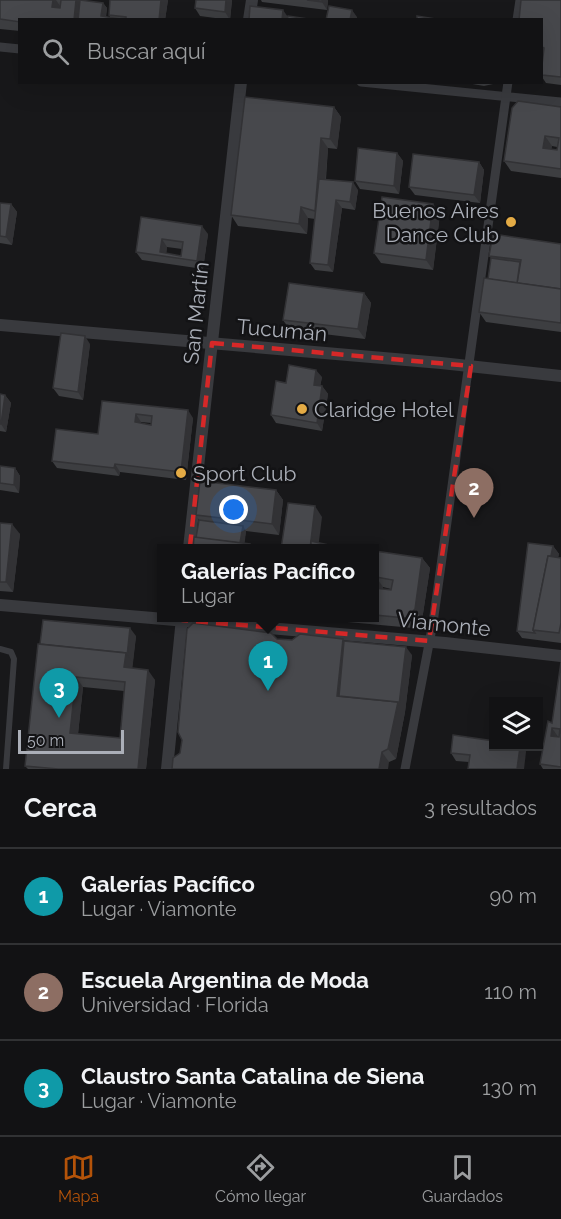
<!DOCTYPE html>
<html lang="es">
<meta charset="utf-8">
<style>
:root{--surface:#121214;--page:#1f2022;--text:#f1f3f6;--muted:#9c9ea0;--line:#313234;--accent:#b45309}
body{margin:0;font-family:Raleway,sans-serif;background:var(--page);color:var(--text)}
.controls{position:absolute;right:18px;bottom:18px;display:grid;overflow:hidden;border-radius:0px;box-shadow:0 6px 24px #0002}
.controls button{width:54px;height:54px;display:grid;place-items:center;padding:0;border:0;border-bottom:2px solid var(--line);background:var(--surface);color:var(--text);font:30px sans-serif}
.scale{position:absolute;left:18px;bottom:15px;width:106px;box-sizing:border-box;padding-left:6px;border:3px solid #abafb8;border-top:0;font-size:16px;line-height:21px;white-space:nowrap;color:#abafb8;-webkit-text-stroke:4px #131315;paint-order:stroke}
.you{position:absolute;left:234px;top:510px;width:21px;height:21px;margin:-15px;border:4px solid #fff;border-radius:50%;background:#1a73e8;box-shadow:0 0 0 9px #1a73e833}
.badge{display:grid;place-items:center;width:39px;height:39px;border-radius:50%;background:var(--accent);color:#fff;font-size:20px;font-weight:700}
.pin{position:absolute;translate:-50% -50px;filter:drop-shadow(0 2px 3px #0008)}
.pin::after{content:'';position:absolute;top:32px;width:21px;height:18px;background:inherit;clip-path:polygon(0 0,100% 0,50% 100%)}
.popup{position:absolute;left:157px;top:544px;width:222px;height:78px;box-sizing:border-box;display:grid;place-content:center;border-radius:0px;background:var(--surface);filter:drop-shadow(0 2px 4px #0005);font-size:20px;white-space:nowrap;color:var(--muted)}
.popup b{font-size:22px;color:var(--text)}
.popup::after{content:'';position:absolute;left:50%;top:100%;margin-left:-12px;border:12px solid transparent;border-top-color:var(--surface)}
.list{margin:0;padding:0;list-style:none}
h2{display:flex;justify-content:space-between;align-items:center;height:78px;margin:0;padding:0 24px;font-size:26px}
h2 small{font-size:20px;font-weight:400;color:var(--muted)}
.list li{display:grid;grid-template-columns:39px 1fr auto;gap:18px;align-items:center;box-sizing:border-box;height:96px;padding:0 24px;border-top:2px solid var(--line)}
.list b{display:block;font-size:22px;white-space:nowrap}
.list p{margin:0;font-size:20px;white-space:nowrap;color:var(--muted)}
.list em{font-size:20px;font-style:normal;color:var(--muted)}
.icon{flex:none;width:33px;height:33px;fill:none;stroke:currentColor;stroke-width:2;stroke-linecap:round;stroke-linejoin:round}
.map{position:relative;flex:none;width:561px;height:769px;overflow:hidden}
.search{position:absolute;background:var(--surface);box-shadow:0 6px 24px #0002;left:18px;right:18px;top:18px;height:66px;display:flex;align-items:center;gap:15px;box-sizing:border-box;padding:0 21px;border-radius:0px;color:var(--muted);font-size:22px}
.sheet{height:366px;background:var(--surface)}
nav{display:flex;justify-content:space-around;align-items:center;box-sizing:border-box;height:84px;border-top:2px solid var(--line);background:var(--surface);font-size:16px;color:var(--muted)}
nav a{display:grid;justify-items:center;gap:3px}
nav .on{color:var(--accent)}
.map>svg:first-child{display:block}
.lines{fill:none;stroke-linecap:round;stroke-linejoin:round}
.service{stroke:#393a3e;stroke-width:6}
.pedestrian{stroke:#393a3e;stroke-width:9}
.minor{stroke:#393a3e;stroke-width:12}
.wall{fill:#3d3e41;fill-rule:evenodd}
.shaded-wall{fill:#323235}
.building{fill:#47484c;stroke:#323235;stroke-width:1.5;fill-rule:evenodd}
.marked{fill:none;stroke:#d62828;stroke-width:4.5;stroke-dasharray:12 8;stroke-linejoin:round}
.poi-dot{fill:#e4ab45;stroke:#131315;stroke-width:2}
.labels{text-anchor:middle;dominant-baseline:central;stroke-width:5;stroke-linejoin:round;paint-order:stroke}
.poi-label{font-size:21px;fill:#abafb8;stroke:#131315;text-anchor:start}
.street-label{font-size:21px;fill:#abafb8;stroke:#131315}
</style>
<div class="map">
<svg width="561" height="769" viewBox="0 0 561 769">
<rect width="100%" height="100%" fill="#18181a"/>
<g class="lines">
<!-- service -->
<polyline class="service" points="0,649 11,652 14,659 6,769"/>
<!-- pedestrian -->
<g class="pedestrian">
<polyline points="517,20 520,0"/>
<polyline points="0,47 20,49"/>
<polyline points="361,82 561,102"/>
<polyline points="405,769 433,623 508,82"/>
</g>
<!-- minor -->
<g class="minor">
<polyline points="249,20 252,0"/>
<polyline points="0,325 441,363 561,376"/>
<polyline points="189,548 241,82"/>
<polyline points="0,605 445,643 561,656"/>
<polyline points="167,769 182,618"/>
</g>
</g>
<!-- wall -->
<g class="wall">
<polygon points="0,0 80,0 103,3 107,8 106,17 110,17 109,15 110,0 168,0 165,20 20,20 20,31 0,29"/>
<polygon points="232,0 230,20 200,16 195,8"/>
<polygon points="261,0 328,0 327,10 262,2"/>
<polygon points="561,0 561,85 546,83 542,77 543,54 542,54 542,20"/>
<polygon points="461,82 494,82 493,84 484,86"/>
<polygon points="334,107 341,117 337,149 328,148 326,179 358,190 355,210 342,208 333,272 315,270 310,263 315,219 308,218 307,234 238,226 231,215"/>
<path d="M561 107V178L511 171 504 161ZM552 146 557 147V150L551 149Z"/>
<polygon points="397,153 403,161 399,194 360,189 355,181"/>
<polygon points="479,162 484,170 480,203 415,195 409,187"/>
<polygon points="0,203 11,204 17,212 12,245 0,243"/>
<polygon points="433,204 440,214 433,270 381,263 374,253"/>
<path d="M141 217 208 234 203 269 142 260 136 252ZM167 247 182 249 181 256 166 253Z"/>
<polygon points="561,244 561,332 486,322 479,312 488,279 491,258 489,256"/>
<polygon points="364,293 371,303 365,339 290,330 283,320"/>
<polygon points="90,344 83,400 59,396 53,388"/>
<polygon points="322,377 320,386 322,386 328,394 322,431 276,423 271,415 286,383"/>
<polygon points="0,394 5,395 11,403 6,432 0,431"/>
<path d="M102 401 193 418 186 480 120 472 119 476 57 468 52 461 98 434ZM141 422 151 423V425L141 423Z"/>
<polygon points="0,466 15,468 20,476 19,493 0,490"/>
<polygon points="276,490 283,500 279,535 246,531 244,543 250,544 253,549 193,549 196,538 199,520 196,515"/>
<polygon points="0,523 20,534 13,592 0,591"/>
<polygon points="553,546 559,554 558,557 561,558 561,643 522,638 517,631"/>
<path d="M375 551 422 558 430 568 422 620 413 628 304 618H375ZM383 587 391 589V590L383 589Z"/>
<path d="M136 636 132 668 155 680 146 769H28L25 766 38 644ZM83 687 124 691 120 738 78 734Z"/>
<polygon points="277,639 292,640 343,639 344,641 412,655 405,712 396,759 389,762 180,753"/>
<polygon points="561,662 561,769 543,769 540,764 552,723"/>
<polygon points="494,747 522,747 526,752 469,762 456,761 451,753"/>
</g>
<!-- shaded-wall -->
<g class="shaded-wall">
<polygon points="53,0 56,0 60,6 59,17 52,7"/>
<polygon points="76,0 80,0 82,20 74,20"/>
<polygon points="161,0 168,0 165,20 159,20"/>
<polygon points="226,0 232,0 230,20 225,12"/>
<polygon points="322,0 328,0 327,10 322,2"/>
<polygon points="103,3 107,8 105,20 101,16"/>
<polygon points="283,10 290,20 282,20"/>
<polygon points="352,10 357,17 357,20 350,20"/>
<polygon points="334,107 341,117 337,149 330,139"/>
<polygon points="545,136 552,146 550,158 543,148"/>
<polygon points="321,138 328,148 322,222 315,211"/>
<polygon points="397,153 403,161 399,194 394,186"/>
<polygon points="479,162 484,170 480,203 474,195"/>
<polygon points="353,182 358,190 355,210 350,202"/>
<polygon points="336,200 342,208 333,272 328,265"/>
<polygon points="11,204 17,212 12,245 6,237"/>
<polygon points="433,204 440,214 433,270 426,260"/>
<polygon points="301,207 308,218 307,234 299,224"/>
<polygon points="202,226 208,234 203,269 197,261"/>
<polygon points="162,239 167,247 166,257 160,252"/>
<polygon points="364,293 371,303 365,339 358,329"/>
<polygon points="85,336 90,344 83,400 78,392"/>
<polygon points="316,370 322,377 319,393 314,385"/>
<polygon points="322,386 328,394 322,431 317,423"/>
<polygon points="5,395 11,403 6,432 1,424"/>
<polygon points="188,410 193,418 186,480 181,472"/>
<polygon points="136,414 141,422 140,430 135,422"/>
<polygon points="115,464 120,472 119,476 114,468"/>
<polygon points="15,468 20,476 19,493 14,485"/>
<polygon points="276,490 283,500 279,535 272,524"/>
<polygon points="315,506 322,517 318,549 310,549"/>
<polygon points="12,524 20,534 13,592 6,582"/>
<polygon points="243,526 246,531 244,549 240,545"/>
<polygon points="553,546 559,554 542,631 535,630"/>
<polygon points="422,558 430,568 422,620 415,609"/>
<polygon points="376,577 383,587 382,598 375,588"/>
<polygon points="130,628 136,636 133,663 127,656"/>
<polygon points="343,639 350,649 345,699 337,696"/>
<polygon points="406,647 412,655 405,712 396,759 388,749"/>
<polygon points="126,653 133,663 131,677 124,667"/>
<polygon points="148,670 155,680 146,769 138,769"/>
<polygon points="76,677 83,687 77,743 70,733"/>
<polygon points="552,728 559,738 551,736"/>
<polygon points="520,747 522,747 526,752 524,769 517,769"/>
<polygon points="382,752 389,762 388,769 379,769"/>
</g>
<!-- building -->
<g class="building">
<polygon points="0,0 53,0 52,7 60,8 61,0 76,0 74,20 20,20 20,22 0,19"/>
<polygon points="80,0 103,3 101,16 126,20 78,20"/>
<polygon points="110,0 161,0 159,20 126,20 126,17 109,15"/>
<polygon points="196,0 226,0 225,12 195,8"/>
<polygon points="307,0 322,0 322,2"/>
<polygon points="521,0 561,0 561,77 542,75 542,65 544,48 542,47 542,20 519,20"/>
<polygon points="250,6 283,10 282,20 249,20"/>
<polygon points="329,6 352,10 350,20 326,20"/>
<polygon points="288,16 315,20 287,20"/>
<polygon points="417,16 442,20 417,20"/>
<polygon points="245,97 334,107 330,139 321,138 315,211 301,207 299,224 231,215"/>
<path d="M518 101 561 107V169L504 161 512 108ZM545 136 559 138 557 150 543 148Z"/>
<polygon points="358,148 397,153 394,186 355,181"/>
<polygon points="413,154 479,162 474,195 409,187"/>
<polygon points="319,179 353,182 350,202 336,200 328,265 310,263"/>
<polygon points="382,197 433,204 426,260 374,253"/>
<polygon points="0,203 11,204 6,237 0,236"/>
<path d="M141 217 202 226 197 261 136 252ZM162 239 183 242 181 256 160 252Z"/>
<polygon points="493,234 561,244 561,289 517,283 521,260 489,256"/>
<polygon points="491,258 520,262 517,283 488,279"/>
<polygon points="484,278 561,289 561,323 479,312"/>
<polygon points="289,283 364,293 358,329 283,320"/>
<polygon points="61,333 85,336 78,392 53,388"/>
<polygon points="289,365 316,370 314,385 322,386 317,423 271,415 276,381 286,383"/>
<polygon points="0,394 5,395 1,424 0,424"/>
<path d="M102 401 188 410 181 472 115 464 114 468 52 461 56 429 98 434ZM136 414 152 416 151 425 135 422Z"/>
<polygon points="0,466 15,468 14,485 0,483"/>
<polygon points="200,481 276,490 272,524 196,515"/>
<polygon points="288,503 315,506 310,549 281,549"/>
<polygon points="199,520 243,526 240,543 196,538"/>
<polygon points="0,523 12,524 6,582 0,582"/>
<polygon points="194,537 250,544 249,549 193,549"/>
<polygon points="311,541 346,549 311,549"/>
<polygon points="528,543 553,546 551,556 548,556 533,630 535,633 517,631"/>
<polygon points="347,547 360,549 347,549"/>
<path d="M375 551 422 558 415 609 406 618 375 615ZM376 577 393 580 391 590 375 588Z"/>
<polygon points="548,556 561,558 561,623 559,633 533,630"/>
<polygon points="43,620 130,628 127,656 126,653 40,644"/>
<polygon points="193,623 271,633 277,639 292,640 300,634 343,639 337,696 398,702 388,749 382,752 379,769 172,769 173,758 180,753 182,740 178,732 187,629"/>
<polygon points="344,641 406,647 399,705 398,702 339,696"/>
<path d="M38 644 126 653 124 667 148 670 138 769H58L25 766ZM76 677 125 682 120 738 70 733Z"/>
<path d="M561 662V767L540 764 548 721 552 723ZM552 728 560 729 559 737 551 736Z"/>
<polygon points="453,735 494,741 494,747 520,747 517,769 468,769 470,755 451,753"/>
</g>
<!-- marked area -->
<path class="marked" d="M212 343 471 366 429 641 182 620Z"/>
<!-- markers -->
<g class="poi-dot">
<circle cx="511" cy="222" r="6"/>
<circle cx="302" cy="409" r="6"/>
<circle cx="181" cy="473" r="6"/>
</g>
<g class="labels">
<!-- poi labels -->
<g class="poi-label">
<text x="499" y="210" text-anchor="end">Buenos Aires<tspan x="499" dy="24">Dance Club</tspan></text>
<text x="314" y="409">Claridge Hotel</text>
<text x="193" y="473">Sport Club</text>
</g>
<!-- street labels -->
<g class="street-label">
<text transform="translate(196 313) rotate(-84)">San Martín</text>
<text transform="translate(282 330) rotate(5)">Tucumán</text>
<text transform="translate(444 624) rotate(6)">Viamonte</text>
</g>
</g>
</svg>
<div class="controls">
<button><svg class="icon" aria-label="layers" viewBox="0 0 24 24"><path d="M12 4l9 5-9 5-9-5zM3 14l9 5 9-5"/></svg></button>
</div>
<div class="scale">50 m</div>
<div class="you"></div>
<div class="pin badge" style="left:268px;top:691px;background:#0f9aa8">1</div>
<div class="popup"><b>Galerías Pacífico</b>Lugar</div>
<div class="pin badge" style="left:474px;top:518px;background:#8d6e63">2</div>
<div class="pin badge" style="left:59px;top:718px;background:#0f9aa8">3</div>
<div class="search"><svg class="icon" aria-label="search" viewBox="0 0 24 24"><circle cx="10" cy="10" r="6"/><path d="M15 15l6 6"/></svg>Buscar aquí</div>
</div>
<section class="sheet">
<h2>Cerca<small>3 resultados</small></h2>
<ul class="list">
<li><span class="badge" style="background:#0f9aa8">1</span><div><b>Galerías Pacífico</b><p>Lugar · Viamonte</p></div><em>90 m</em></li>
<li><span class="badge" style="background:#8d6e63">2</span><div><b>Escuela Argentina de Moda</b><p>Universidad · Florida</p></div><em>110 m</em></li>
<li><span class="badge" style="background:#0f9aa8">3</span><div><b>Claustro Santa Catalina de Siena</b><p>Lugar · Viamonte</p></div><em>130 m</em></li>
</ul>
</section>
<nav>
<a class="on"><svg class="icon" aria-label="map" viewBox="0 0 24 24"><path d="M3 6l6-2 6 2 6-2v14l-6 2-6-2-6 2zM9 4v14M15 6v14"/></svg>Mapa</a>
<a><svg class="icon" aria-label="directions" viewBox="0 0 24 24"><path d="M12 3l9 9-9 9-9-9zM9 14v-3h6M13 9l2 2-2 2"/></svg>Cómo llegar</a>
<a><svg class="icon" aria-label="saved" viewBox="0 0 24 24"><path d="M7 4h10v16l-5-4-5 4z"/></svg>Guardados</a>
</nav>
